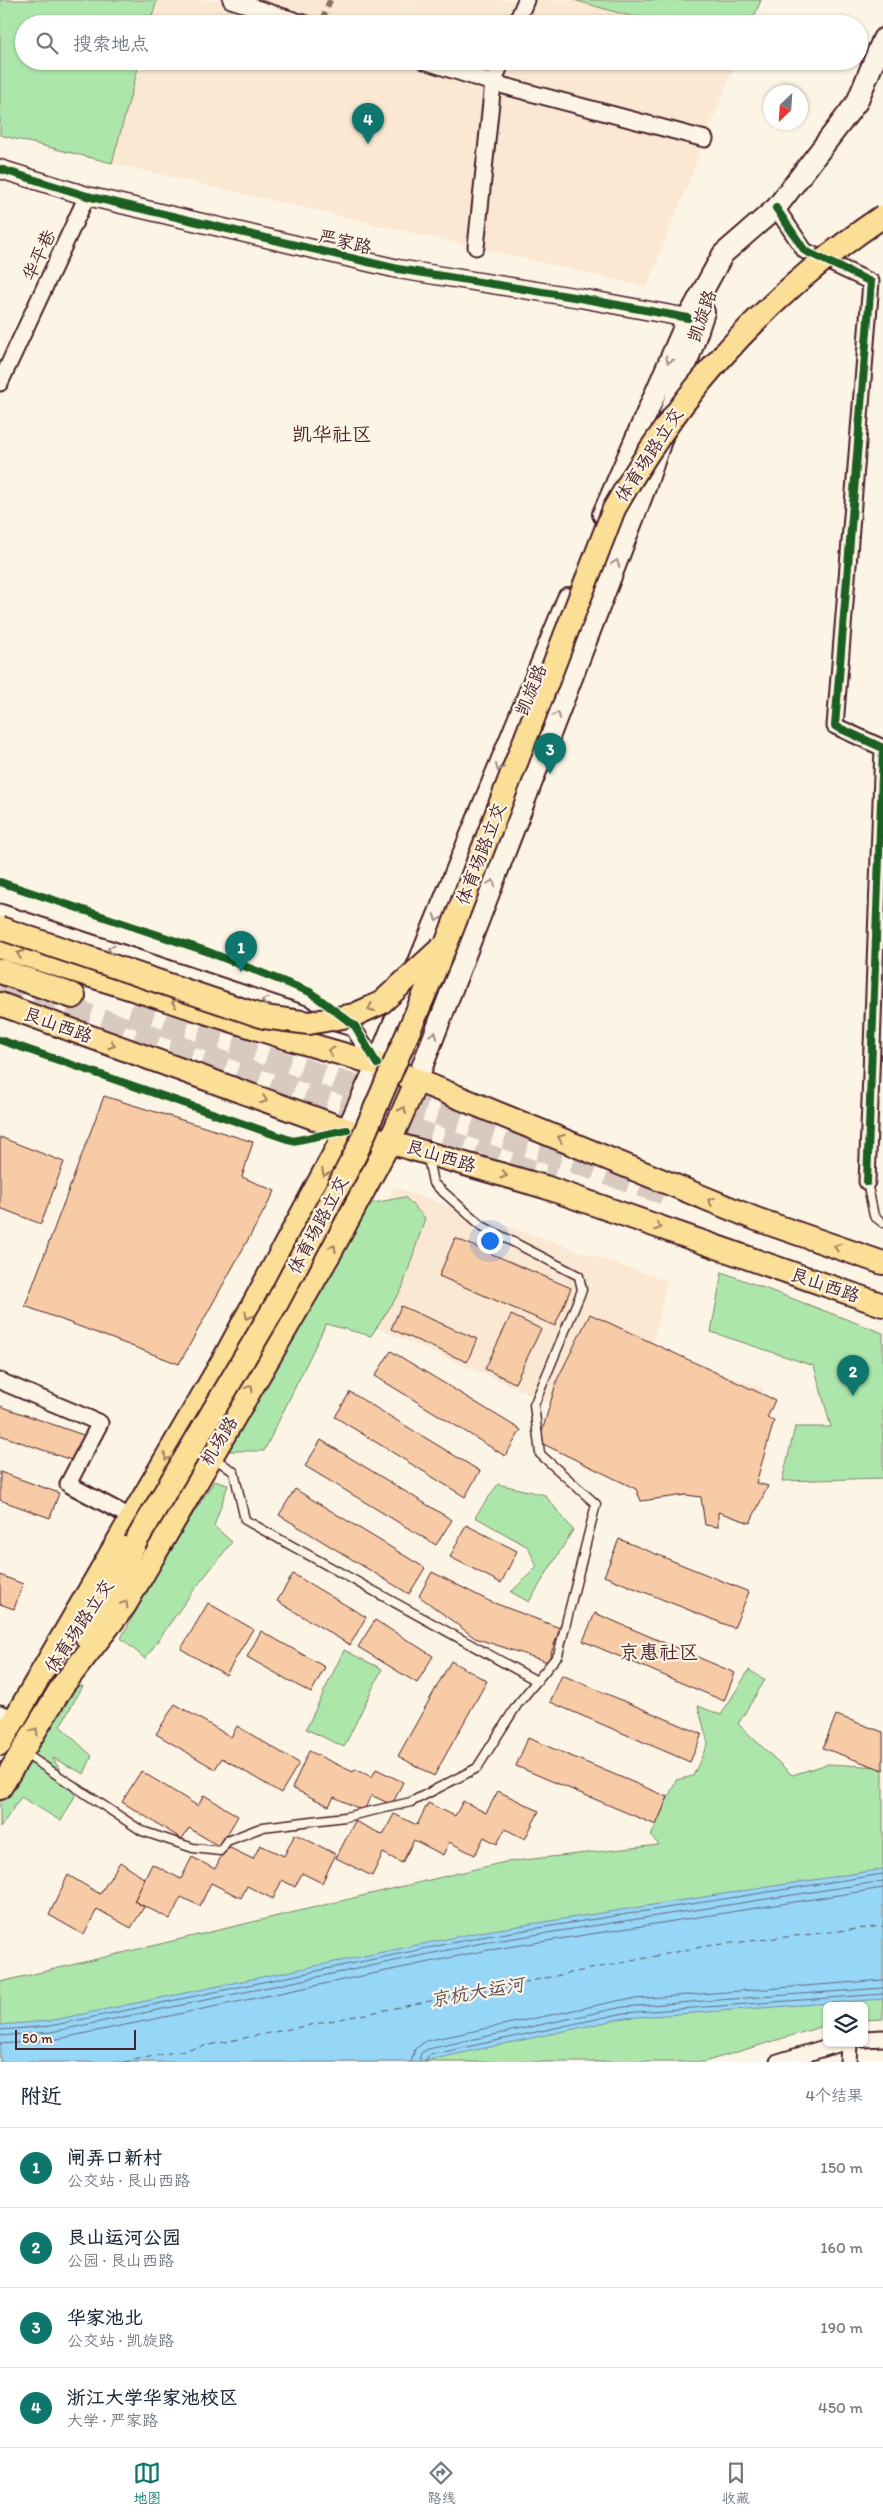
<!DOCTYPE html>
<html lang="zh">
<meta charset="utf-8">
<style>
:root{--surface:#fff;--page:#f2f2f3;--text:#1f2937;--muted:#747a83;--line:#e0e1e3;--accent:#0f766e}
body{margin:0;font-family:Itim,"LXGW WenKai TC",sans-serif;background:var(--page);color:var(--text)}
.controls{position:absolute;right:15px;bottom:15px;display:grid;overflow:hidden;border-radius:8px;box-shadow:0 1px 4px #0004}
.controls button{width:45px;height:45px;display:grid;place-items:center;padding:0;border:0;border-bottom:1px solid var(--line);background:var(--surface);color:var(--text);font:25px sans-serif}
.compass{position:absolute;left:763px;top:85px;width:45px;height:45px;border-radius:50%;background:var(--surface);box-shadow:0 1px 4px #0004;rotate:205deg}
.scale{position:absolute;left:15px;bottom:12px;width:121px;box-sizing:border-box;padding-left:5px;border:2px solid #4a1f2b;border-top:0;font-size:14px;line-height:18px;white-space:nowrap;color:#4a1f2b;-webkit-text-stroke:4px #fcf5e5;paint-order:stroke}
.you{position:absolute;left:489px;top:1240px;width:18px;height:18px;margin:-12px;border:4px solid #fff;border-radius:50%;background:#1a73e8;box-shadow:0 0 0 8px #1a73e833}
.badge{display:grid;place-items:center;width:32px;height:32px;border-radius:50%;background:var(--accent);color:#fff;font-size:16px;font-weight:700}
.pin{position:absolute;translate:-50% -41px;filter:drop-shadow(0 1px 2px #0008)}
.pin::after{content:'';position:absolute;top:26px;width:18px;height:15px;background:inherit;clip-path:polygon(0 0,100% 0,50% 100%)}
.list{margin:0;padding:0;list-style:none}
h2{display:flex;justify-content:space-between;align-items:center;height:65px;margin:0;padding:0 20px;font-size:21px}
h2 small{font-size:16px;font-weight:400;color:var(--muted)}
.list li{display:grid;grid-template-columns:32px 1fr auto;gap:15px;align-items:center;box-sizing:border-box;height:80px;padding:0 20px;border-top:1px solid var(--line)}
.list b{display:block;font-size:19px;white-space:nowrap}
.list p{margin:0;font-size:16px;white-space:nowrap;color:var(--muted)}
.list em{font-size:16px;font-style:normal;color:var(--muted)}
.icon{flex:none;width:28px;height:28px;fill:none;stroke:currentColor;stroke-width:2;stroke-linecap:round;stroke-linejoin:round}
.map{position:relative;flex:none;width:883px;height:2062px;overflow:hidden}
.search{position:absolute;background:var(--surface);box-shadow:0 1px 4px #0004;left:15px;right:15px;top:15px;height:55px;display:flex;align-items:center;gap:12px;box-sizing:border-box;padding:0 18px;border-radius:28px;color:var(--muted);font-size:19px}
.sheet{height:385px;background:var(--surface)}
nav{display:flex;justify-content:space-around;align-items:center;box-sizing:border-box;height:70px;border-top:1px solid var(--line);background:var(--surface);font-size:14px;color:var(--muted)}
nav a{display:grid;justify-items:center;gap:2px}
nav .on{color:var(--accent)}
.map>svg:first-child{display:block}
.built{fill:#fae8d2}
.green{fill:#ade6ab;stroke:#7c826b}
.water{fill:#96d7f7;stroke:#788da5}
.lines{fill:none;stroke-linecap:round;stroke-linejoin:round}
.shore{stroke:#68697d;stroke-width:1}
.ferry{stroke:#5d4d5e;stroke-width:1;stroke-dasharray:6 5;stroke-linecap:butt}
.building{fill:#f6cba5;stroke:#4a1f2b}
.trunk-tunnel{stroke:#d8cac0;stroke-width:24;stroke-dasharray:24 12;stroke-linecap:butt}
.service-casing{stroke:#4a1f2b;stroke-width:11}
.minor-casing{stroke:#4a1f2b;stroke-width:19}
.tertiary-casing{stroke:#4a1f2b;stroke-width:21}
.secondary-casing{stroke:#4a1f2b;stroke-width:24}
.primary-casing{stroke:#4a1f2b;stroke-width:26}
.trunk-casing{stroke:#4a1f2b;stroke-width:28}
.service{stroke:#fcf5e5;stroke-width:8}
.minor{stroke:#fcf5e5;stroke-width:15}
.tertiary{stroke:#fcf5e5;stroke-width:18}
.secondary{stroke:#fcf5e5;stroke-width:20}
.primary{stroke:#fbdf96;stroke-width:22}
.trunk{stroke:#fbdf96;stroke-width:24}
.primary-bridge-casing{stroke:#4a1f2b;stroke-width:26;stroke-linecap:butt}
.primary-bridge{stroke:#fbdf96;stroke-width:22}
.quiet{stroke:#8d6e63;stroke-width:6;stroke-dasharray:12 6;stroke-linecap:butt}
.cycleway-casing{stroke:#fcf5e5;stroke-width:11}
.cycleway{stroke:#1b5e20;stroke-width:8}
.oneway{stroke:#a38a88}
.oneway2{stroke:#a27f60}
.labels{text-anchor:middle;dominant-baseline:central;stroke-width:4.5;stroke-linejoin:round;paint-order:stroke}
.street-label{font-size:18px;fill:#4a1f2b;stroke:#fcf5e5}
.water-label{font-size:19px;font-style:italic;fill:#5d4d5e;stroke:#fcf5e5}
.quarter-label{font-size:20px;fill:#4a1f2b;stroke:#fcf5e5}
</style>
<div class="map">
<svg width="883" height="2062" viewBox="0 0 883 2062">
<rect width="100%" height="100%" fill="#fcf5e5"/>
<filter id="ink" filterUnits="userSpaceOnUse"><feTurbulence type="fractalNoise" baseFrequency=".02" numOctaves="2"/><feDisplacementMap in="SourceGraphic" scale="10" xChannelSelector="R" yChannelSelector="G"/><feConvolveMatrix kernelMatrix="1 2 1 2 8 2 1 2 1" color-interpolation-filters="sRGB"/></filter>
<g filter="url(#ink)">
<!-- built -->
<g class="built">
<polygon points="0,0 760,0 751,24 24,24 24,61 736,61 647,287 50,149 0,135"/>
<polygon points="394,1187 667,1281 652,1349 763,1388 734,1505 580,1466 585,1418 344,1314"/>
</g>
<!-- green -->
<g class="green">
<polygon points="0,0 157,0 150,24 24,24 24,61 140,61 112,163 0,135"/>
<polygon points="574,0 761,0 751,24 657,24"/>
<polygon points="405,1197 425,1218 402,1289 371,1336 326,1324 264,1451 228,1451 250,1407 368,1204"/>
<polygon points="722,1272 883,1333 883,1478 782,1481 795,1427 831,1427 814,1366 711,1332"/>
<polygon points="214,1481 228,1485 214,1526 232,1542 190,1595 145,1659 121,1638 164,1560"/>
<polygon points="498,1484 545,1495 573,1530 529,1602 511,1592 537,1567 528,1547 475,1517"/>
<polygon points="344,1650 382,1669 344,1747 306,1729"/>
<polygon points="749,1670 765,1680 738,1724 792,1775 828,1764 883,1767 883,2019 864,2020 864,2006 827,2006 827,2025 704,2062 0,2062 0,1982 505,1862 659,1845 651,1836 676,1780 693,1776 708,1743 698,1706 721,1715"/>
<polygon points="71,1686 83,1686 60,1726 92,1756 84,1774 53,1758 75,1796 61,1821 21,1797 0,1828 0,1802"/>
</g>
<!-- water -->
<polygon class="water" points="883,1869 883,1999 625,2018 420,2062 0,2062 0,2025 49,2021 480,1932"/>
<g class="lines">
<!-- shore -->
<g class="shore">
<polyline points="0,2030 50,2026 481,1937 883,1874"/>
<polyline points="0,2036 51,2032 482,1943 883,1881"/>
<polyline points="0,2044 53,2040 483,1951 883,1888"/>
<polyline points="411,2062 415,2049 426,2041 622,2000 883,1980"/>
<polyline points="419,2062 421,2053 428,2049 623,2007 883,1988"/>
<polyline points="425,2062 430,2055 624,2013 883,1994"/>
</g>
<!-- ferry -->
<polyline class="ferry" points="124,2062 706,1946 883,1926"/>
</g>
<!-- building -->
<g class="building">
<polygon points="104,1096 253,1142 242,1177 275,1191 179,1364 25,1306"/>
<polygon points="0,1137 64,1162 41,1224 0,1208"/>
<polygon points="455,1238 571,1288 555,1326 439,1276"/>
<polygon points="401,1306 477,1339 467,1362 391,1329"/>
<polygon points="590,1314 775,1400 767,1418 774,1421 756,1483 768,1486 750,1523 718,1512 718,1527 705,1525 701,1497 686,1495 641,1501 636,1489 539,1442 557,1380"/>
<polygon points="511,1315 541,1329 515,1383 485,1369"/>
<polygon points="391,1351 521,1430 505,1456 375,1376"/>
<polygon points="350,1392 480,1471 465,1497 335,1417"/>
<polygon points="0,1406 86,1436 77,1462 0,1435"/>
<polygon points="321,1440 452,1520 436,1545 305,1466"/>
<polygon points="0,1472 59,1493 50,1518 0,1500"/>
<polygon points="295,1489 425,1568 409,1594 279,1515"/>
<polygon points="466,1525 517,1551 501,1583 450,1557"/>
<polygon points="619,1539 749,1592 734,1628 604,1576"/>
<polygon points="432,1572 489,1601 560,1628 548,1662 475,1638 419,1596"/>
<polygon points="293,1574 366,1617 350,1645 277,1601"/>
<polygon points="0,1575 23,1584 14,1609 0,1604"/>
<polygon points="208,1603 253,1629 226,1675 181,1649"/>
<polygon points="595,1613 735,1673 724,1701 583,1641"/>
<polygon points="375,1620 433,1656 417,1683 358,1647"/>
<polygon points="261,1631 325,1667 311,1693 247,1657"/>
<polygon points="451,1661 487,1681 434,1776 398,1756"/>
<polygon points="562,1675 702,1734 690,1762 550,1702"/>
<polygon points="175,1704 231,1737 237,1726 299,1763 281,1793 222,1758 215,1769 156,1734"/>
<polygon points="836,1715 883,1732 883,1770 823,1748"/>
<polygon points="528,1738 668,1797 656,1825 516,1766"/>
<polygon points="309,1751 353,1772 355,1769 372,1777 376,1769 403,1782 392,1805 371,1795 364,1811 334,1797 329,1806 292,1788"/>
<polygon points="141,1771 198,1806 204,1795 238,1816 220,1847 189,1828 182,1839 122,1802"/>
<polygon points="498,1791 539,1811 525,1839 505,1829 497,1844 484,1837 475,1855 449,1842 443,1855 414,1840 402,1863 383,1853 372,1876 336,1858 355,1821 383,1835 394,1814 417,1825 428,1803 455,1816 463,1801 486,1813"/>
<polygon points="295,1834 336,1854 322,1883 302,1873 295,1887 282,1880 273,1899 247,1886 241,1898 211,1883 200,1906 181,1897 170,1919 134,1901 152,1864 181,1879 192,1857 215,1869 226,1846 253,1859 260,1845 284,1856"/>
<polygon points="120,1862 145,1879 134,1901 144,1907 131,1928 97,1909 84,1935 49,1915 68,1875 100,1894"/>
</g>
<g class="lines">
<!-- trunk-tunnel -->
<g class="trunk-tunnel">
<polyline points="0,985 553,1179"/>
<polyline points="129,1014 439,1114 673,1196"/>
</g>
<defs>
<g id="service">
<polyline points="867,1182 874,1216 883,1223"/>
<polyline points="213,1457 234,1472 245,1520 537,1681"/>
<polyline points="24,1753 142,1831 193,1848 220,1851 227,1841 263,1827 345,1817 411,1802 477,1768 517,1705 558,1655 596,1504 540,1454 534,1405 582,1290 579,1276 482,1226 433,1183 428,1158"/>
</g>
<g id="minor">
<polyline points="231,0 306,24"/>
<polyline points="516,24 526,0"/>
<polyline points="424,61 493,83 705,139"/>
<polyline points="776,208 805,251 871,282 835,726 883,748 867,1182"/>
<polyline points="476,247 493,83 502,61"/>
<polyline points="0,383 87,196"/>
<polyline points="0,912 305,1014"/>
<polyline points="332,1022 353,1028 377,1064"/>
<polyline points="0,1381 100,1423 68,1484 132,1518"/>
<polyline points="0,1713 16,1719"/>
<polyline points="864,2039 883,2038"/>
<polyline points="778,2062 841,2043"/>
<polyline points="848,2062 849,2043"/>
</g>
<polyline id="tertiary" points="0,169 87,196 398,269 580,298 688,318"/>
<g id="secondary">
<polyline points="603,514 688,318 723,254 776,208 857,102 883,39"/>
<polyline points="417,1080 645,488 704,312"/>
<polyline points="347,1130 377,1064 568,598"/>
</g>
<g id="primary">
<polyline points="0,947 287,1038 377,1064 756,1219 883,1263"/>
<polyline points="0,1004 347,1130 545,1187 883,1305"/>
<polyline points="87,1638 135,1543"/>
<polyline points="0,1744 225,1357 347,1130"/>
<polyline points="0,1788 63,1685 125,1605 330,1253 390,1141 417,1080"/>
</g>
<polyline id="trunk" points="0,971 73,996"/>
</defs>
<!-- service casing -->
<use href="#service" class="service-casing"/>
<!-- minor casing -->
<use href="#minor" class="minor-casing"/>
<!-- tertiary casing -->
<use href="#tertiary" class="tertiary-casing"/>
<!-- secondary casing -->
<use href="#secondary" class="secondary-casing"/>
<!-- primary casing -->
<use href="#primary" class="primary-casing"/>
<!-- trunk casing -->
<use href="#trunk" class="trunk-casing"/>
<!-- service -->
<use href="#service" class="service"/>
<!-- minor -->
<use href="#minor" class="minor"/>
<!-- tertiary -->
<use href="#tertiary" class="tertiary"/>
<!-- secondary -->
<use href="#secondary" class="secondary"/>
<!-- primary -->
<use href="#primary" class="primary"/>
<!-- trunk -->
<use href="#trunk" class="trunk"/>
<defs>
<g id="primary-bridge">
<polyline points="0,928 264,1017 309,1023 354,1015 381,1003 441,948"/>
<path d="M135 1543 277 1303 356 1153 447 942 614 509C681 389 769 293 883 216"/>
</g>
</defs>
<!-- primary-bridge casing -->
<use href="#primary-bridge" class="primary-bridge-casing"/>
<!-- primary-bridge -->
<use href="#primary-bridge" class="primary-bridge"/>
<!-- quiet -->
<polyline class="quiet" points="321,24 330,0"/>
<defs>
<g id="cycleway">
<polyline points="0,169 87,196 398,269 580,298 688,318"/>
<polyline points="776,208 805,251 871,282 835,726 883,748 867,1182"/>
<polyline points="0,882 206,951 310,992 355,1026 377,1064"/>
<polyline points="0,1040 293,1141 347,1130"/>
</g>
</defs>
<!-- cycleway casing -->
<use href="#cycleway" class="cycleway-casing"/>
<!-- cycleway -->
<use href="#cycleway" class="cycleway"/>
</g>
<!-- one-way arrows -->
<defs><path id="oneway-chevron" d="M-2-3.5L2.5 0L-2 3.5" fill="none" stroke-width="1.6" stroke-linecap="round" stroke-linejoin="round" transform="scale(1.25)"/></defs>
<g class="oneway">
<use href="#oneway-chevron" transform="translate(669 360) rotate(114)"/>
<use href="#oneway-chevron" transform="translate(616 563) rotate(-69)"/>
<use href="#oneway-chevron" transform="translate(557 715) rotate(-69)"/>
<use href="#oneway-chevron" transform="translate(499 768) rotate(112)"/>
<use href="#oneway-chevron" transform="translate(492 883) rotate(-69)"/>
<use href="#oneway-chevron" transform="translate(437 918) rotate(112)"/>
<use href="#oneway-chevron" transform="translate(111 949) rotate(-161)"/>
<use href="#oneway-chevron" transform="translate(265 1001) rotate(-161)"/>
<use href="#oneway-chevron" transform="translate(434 1035) rotate(-69)"/>
</g>
<g class="oneway2">
<use href="#oneway-chevron" transform="translate(20 954) rotate(-160)"/>
<use href="#oneway-chevron" transform="translate(175 1003) rotate(-163)"/>
<use href="#oneway-chevron" transform="translate(371 1008) rotate(157)"/>
<use href="#oneway-chevron" transform="translate(112 1045) rotate(20)"/>
<use href="#oneway-chevron" transform="translate(331 1051) rotate(-164)"/>
<use href="#oneway-chevron" transform="translate(264 1100) rotate(20)"/>
<use href="#oneway-chevron" transform="translate(403 1110) rotate(-66)"/>
<use href="#oneway-chevron" transform="translate(561 1138) rotate(-158)"/>
<use href="#oneway-chevron" transform="translate(325 1173) rotate(118)"/>
<use href="#oneway-chevron" transform="translate(504 1175) rotate(17)"/>
<use href="#oneway-chevron" transform="translate(711 1201) rotate(-158)"/>
<use href="#oneway-chevron" transform="translate(658 1227) rotate(19)"/>
<use href="#oneway-chevron" transform="translate(837 1247) rotate(-161)"/>
<use href="#oneway-chevron" transform="translate(333 1248) rotate(-61)"/>
<use href="#oneway-chevron" transform="translate(248 1316) rotate(119)"/>
<use href="#oneway-chevron" transform="translate(250 1388) rotate(-59)"/>
<use href="#oneway-chevron" transform="translate(167 1457) rotate(120)"/>
<use href="#oneway-chevron" transform="translate(125 1604) rotate(-57)"/>
<use href="#oneway-chevron" transform="translate(35 1731) rotate(-58)"/>
</g>
</g>
<g class="labels">
<!-- street labels -->
<g class="street-label">
<text transform="translate(345 242) rotate(13)">严家路</text>
<text transform="translate(39 255) rotate(-65)">华平巷</text>
<text transform="translate(702 316) rotate(-71)">凯旋路</text>
<text transform="translate(649 455) rotate(-57)">体育场路立交</text>
<text transform="translate(531 690) rotate(-68)">凯旋路</text>
<text transform="translate(481 854) rotate(-69)">体育场路立交</text>
<text transform="translate(58 1025) rotate(20)">艮山西路</text>
<text transform="translate(441 1156) rotate(17)">艮山西路</text>
<text transform="translate(318 1225) rotate(-62)">体育场路立交</text>
<text transform="translate(825 1285) rotate(19)">艮山西路</text>
<text transform="translate(219 1441) rotate(-59)">机场路</text>
<text transform="translate(79 1626) rotate(-56)">体育场路立交</text>
</g>
<!-- water labels -->
<g class="water-label">
<text transform="translate(477 1992) rotate(-10)">京杭大运河</text>
</g>
<!-- quarter labels -->
<g class="quarter-label">
<text x="332" y="434">凯华社区</text>
<text x="659" y="1652">京惠社区</text>
</g>
</g>
</svg>
<div class="controls">
<button><svg class="icon" aria-label="layers" viewBox="0 0 24 24"><path d="M12 4l9 5-9 5-9-5zM3 14l9 5 9-5"/></svg></button>
</div>
<svg class="compass" viewBox="-18 -18 36 36"><path d="M0-13l5 13h-10z" fill="#e53935"/><path d="M0 13l5-13h-10z" fill="#747a83"/></svg>
<div class="scale">50 m</div>
<div class="you"></div>
<div class="pin badge" style="left:241px;top:972px">1</div>
<div class="pin badge" style="left:853px;top:1396px">2</div>
<div class="pin badge" style="left:550px;top:774px">3</div>
<div class="pin badge" style="left:368px;top:144px">4</div>
<div class="search"><svg class="icon" aria-label="search" viewBox="0 0 24 24"><circle cx="10" cy="10" r="6"/><path d="M15 15l6 6"/></svg>搜索地点</div>
</div>
<section class="sheet">
<h2>附近<small>4个结果</small></h2>
<ul class="list">
<li><span class="badge">1</span><div><b>闸弄口新村</b><p>公交站 · 艮山西路</p></div><em>150 m</em></li>
<li><span class="badge">2</span><div><b>艮山运河公园</b><p>公园 · 艮山西路</p></div><em>160 m</em></li>
<li><span class="badge">3</span><div><b>华家池北</b><p>公交站 · 凯旋路</p></div><em>190 m</em></li>
<li><span class="badge">4</span><div><b>浙江大学华家池校区</b><p>大学 · 严家路</p></div><em>450 m</em></li>
</ul>
</section>
<nav>
<a class="on"><svg class="icon" aria-label="map" viewBox="0 0 24 24"><path d="M3 6l6-2 6 2 6-2v14l-6 2-6-2-6 2zM9 4v14M15 6v14"/></svg>地图</a>
<a><svg class="icon" aria-label="directions" viewBox="0 0 24 24"><path d="M12 3l9 9-9 9-9-9zM9 14v-3h6M13 9l2 2-2 2"/></svg>路线</a>
<a><svg class="icon" aria-label="saved" viewBox="0 0 24 24"><path d="M7 4h10v16l-5-4-5 4z"/></svg>收藏</a>
</nav>
